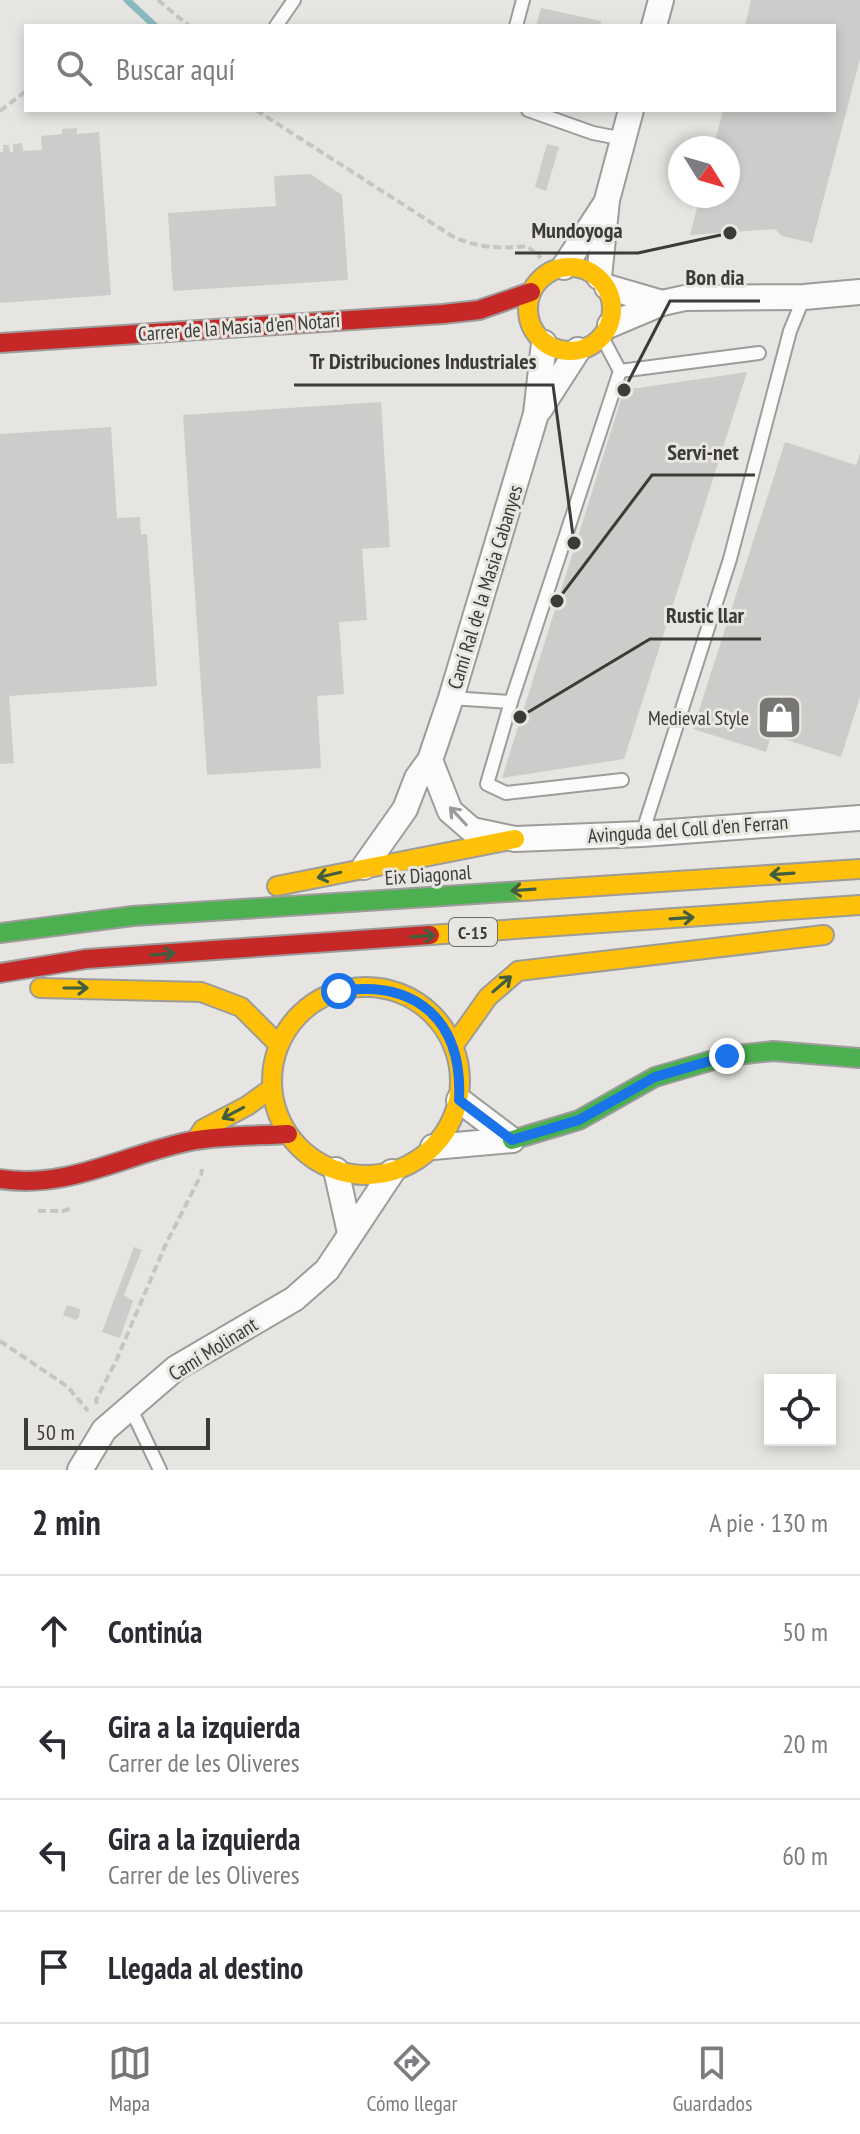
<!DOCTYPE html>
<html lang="es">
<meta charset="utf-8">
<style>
:root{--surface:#fff;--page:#f7f7f7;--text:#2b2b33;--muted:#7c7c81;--line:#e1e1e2;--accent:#787674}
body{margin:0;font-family:"PT Sans Narrow",sans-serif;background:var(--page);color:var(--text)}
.controls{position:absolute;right:24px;bottom:24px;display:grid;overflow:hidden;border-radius:0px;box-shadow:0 4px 12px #0003}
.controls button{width:72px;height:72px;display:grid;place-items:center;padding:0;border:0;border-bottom:2px solid var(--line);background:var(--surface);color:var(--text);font:40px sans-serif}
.compass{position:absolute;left:668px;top:136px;width:72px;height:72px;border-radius:50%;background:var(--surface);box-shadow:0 4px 12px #0003;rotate:127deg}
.scale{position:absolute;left:24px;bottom:20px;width:186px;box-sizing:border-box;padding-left:8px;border:4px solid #3c3b38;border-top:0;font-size:22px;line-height:28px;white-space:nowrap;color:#3c3b38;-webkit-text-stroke:6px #e8e6e0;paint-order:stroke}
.stop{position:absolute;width:24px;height:24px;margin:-18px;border:6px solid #1a73e8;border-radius:50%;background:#fff}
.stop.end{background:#1a73e8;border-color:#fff;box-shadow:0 2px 8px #0008}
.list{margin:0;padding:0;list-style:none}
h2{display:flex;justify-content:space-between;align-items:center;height:104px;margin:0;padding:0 32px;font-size:34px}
h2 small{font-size:26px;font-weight:400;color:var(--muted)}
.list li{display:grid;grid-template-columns:52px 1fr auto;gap:24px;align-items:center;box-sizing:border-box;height:112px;padding:0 32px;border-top:2px solid var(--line)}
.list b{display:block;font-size:30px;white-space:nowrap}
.list p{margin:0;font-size:26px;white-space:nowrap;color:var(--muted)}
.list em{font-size:26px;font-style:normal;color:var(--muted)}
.icon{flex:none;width:44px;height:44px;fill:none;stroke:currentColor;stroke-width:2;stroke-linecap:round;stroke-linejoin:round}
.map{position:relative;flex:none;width:860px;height:1470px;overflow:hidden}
.search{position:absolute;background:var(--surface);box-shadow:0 4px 12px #0003;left:24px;right:24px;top:24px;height:88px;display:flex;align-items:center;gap:20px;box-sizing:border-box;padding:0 28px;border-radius:0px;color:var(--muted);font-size:30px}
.sheet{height:552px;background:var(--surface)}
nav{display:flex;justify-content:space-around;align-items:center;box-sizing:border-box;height:112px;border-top:2px solid var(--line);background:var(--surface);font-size:22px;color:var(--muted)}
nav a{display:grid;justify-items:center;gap:4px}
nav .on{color:var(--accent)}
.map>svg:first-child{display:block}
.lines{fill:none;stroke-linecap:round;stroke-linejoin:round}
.stream{stroke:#88babe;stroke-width:7}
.building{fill:#cecccb}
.lane-casing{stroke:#9d9c9a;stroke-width:16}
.street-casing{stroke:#9d9c9a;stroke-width:28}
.fast-casing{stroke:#9d9c9a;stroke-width:22}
.slow-casing{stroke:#9d9c9a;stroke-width:22}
.jam-casing{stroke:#9d9c9a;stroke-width:22}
.path{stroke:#c5c5c4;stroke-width:4;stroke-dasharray:8 4;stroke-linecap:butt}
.lane{stroke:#fbfbfb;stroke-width:12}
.street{stroke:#fbfbfb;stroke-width:24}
.fast{stroke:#4caf50;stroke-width:18}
.slow{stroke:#ffc107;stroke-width:18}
.jam{stroke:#c62828;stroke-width:18}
.oneway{stroke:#9c9b9a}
.oneway2{stroke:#415e3f}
.route{stroke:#1a73e8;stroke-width:10}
.labels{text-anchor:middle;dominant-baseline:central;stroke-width:6;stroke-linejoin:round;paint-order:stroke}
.shield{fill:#e8e6e0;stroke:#706e6a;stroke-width:2}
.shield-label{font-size:18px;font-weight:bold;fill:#3c3b38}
.street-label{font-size:20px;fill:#3c3b38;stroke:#e8e6e0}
.poi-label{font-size:20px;fill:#3c3b38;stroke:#e8e6e0;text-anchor:end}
.leader{fill:none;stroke:#3c3b38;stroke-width:3}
.callout-dot{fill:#3c3b38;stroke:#e8e6e0;stroke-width:3}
.callout-label{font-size:22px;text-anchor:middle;font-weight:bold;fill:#3c3b38;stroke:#e8e6e0;stroke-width:6;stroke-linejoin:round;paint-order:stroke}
</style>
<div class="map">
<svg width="860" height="1470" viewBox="0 0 860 1470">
<rect width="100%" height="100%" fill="#e6e5e2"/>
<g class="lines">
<!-- stream -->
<polyline class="stream" points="127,0 155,26"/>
</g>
<!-- building -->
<g class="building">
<polygon points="751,0 860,0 860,59 812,243 782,236 775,229 690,235 700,196 728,196 728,148 713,148 723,110 834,110 834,26 745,26"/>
<polygon points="541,8 601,21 600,26 536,26"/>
<polygon points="77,128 77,134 99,132 111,295 0,303 0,152 3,152 3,145 9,145 10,152 13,152 13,144 22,143 23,151 42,150 41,136 62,134 62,129"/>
<polygon points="547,144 559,147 546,191 535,187"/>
<polygon points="310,174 342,195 348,280 173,291 168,213 276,206 274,176"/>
<polygon points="747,372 624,759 502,778 624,390"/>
<polygon points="381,402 390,547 362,549 367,620 339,622 344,694 317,696 321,768 207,775 183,415"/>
<polygon points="111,427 117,518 140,517 141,534 147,534 157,686 9,696 14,763 0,764 0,434"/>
<polygon points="785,442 856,465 860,453 860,697 841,757 771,735 766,752 693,729"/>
<polygon points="134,1247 142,1250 124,1295 133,1301 120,1338 102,1332"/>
<polygon points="67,1305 80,1309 79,1317 76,1320 63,1315"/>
</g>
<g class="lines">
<defs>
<g id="lane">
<polyline points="276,26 294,0"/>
<polyline points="516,26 523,0"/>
<polyline points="528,110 593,133 624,139"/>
<polyline points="620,371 759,353"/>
<polyline points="451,698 511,702 620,371 602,337"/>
<polyline points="511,702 487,784 506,793 622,780"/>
<polyline points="642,834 730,559 790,331 804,297"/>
<polyline points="131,1409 160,1470"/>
</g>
<g id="street">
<polyline points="654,26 661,0"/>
<polyline points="564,267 604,206"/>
<polyline points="599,277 607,200 631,110"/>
<polyline points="607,287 662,303"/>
<polyline points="610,325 662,303 685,298 804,297 860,292"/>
<polyline points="540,409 578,350"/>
<polyline points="430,760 450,811 472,830 515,839 642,834 860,818"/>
<polyline points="364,867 405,809 417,778 430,760 451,698 536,414 544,343"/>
<polyline points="459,1100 512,1140"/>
<polyline points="433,1147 512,1140"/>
<polyline points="336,1170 350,1233"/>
<polyline points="80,1470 104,1430 176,1368 294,1299 327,1270 392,1172"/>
</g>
<g id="fast">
<polyline points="0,933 133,916 523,891"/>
<polyline points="512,1140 579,1120 655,1077 727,1056 773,1051 860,1058"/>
</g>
<g id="slow">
<circle cx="570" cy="309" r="42"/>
<polyline points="277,886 515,839"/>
<polyline points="523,891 860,869"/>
<polyline points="430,935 860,905"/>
<circle cx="366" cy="1081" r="94"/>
<polyline points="40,988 201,992 241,1007 279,1045"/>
<polyline points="454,1045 488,997 518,971 824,935"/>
<polyline points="196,1140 203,1129 247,1106 272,1088"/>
</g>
<g id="jam">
<polyline points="0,343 443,314 479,310 531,292"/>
<polyline points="0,973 86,959 430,935"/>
<path d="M0 1179C70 1190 129 1152 196 1140 226 1135 258 1136 288 1134"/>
</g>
</defs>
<!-- lane casing -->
<use href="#lane" class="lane-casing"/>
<!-- street casing -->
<use href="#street" class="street-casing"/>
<!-- fast casing -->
<use href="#fast" class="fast-casing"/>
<!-- slow casing -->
<use href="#slow" class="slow-casing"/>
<!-- jam casing -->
<use href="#jam" class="jam-casing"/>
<!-- path -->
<g class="path">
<polyline points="158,0 189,26"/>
<path d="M256 110 452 236C478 248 498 249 527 246L541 258"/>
<polyline points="0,111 26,91"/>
<polyline points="38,1211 63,1211 73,1208"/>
<polyline points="0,1341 68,1387 88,1411"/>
<polyline points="97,1404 96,1400 116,1361 165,1246 201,1175 202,1169"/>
</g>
<!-- lane -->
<use href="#lane" class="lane"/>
<!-- street -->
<use href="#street" class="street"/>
<!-- fast -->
<use href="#fast" class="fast"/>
<!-- slow -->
<use href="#slow" class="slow"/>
<!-- jam -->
<use href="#jam" class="jam"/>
</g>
<!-- one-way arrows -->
<defs><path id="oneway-shaft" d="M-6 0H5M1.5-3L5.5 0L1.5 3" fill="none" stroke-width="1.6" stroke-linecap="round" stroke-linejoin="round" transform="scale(2)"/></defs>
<use class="oneway" href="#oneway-shaft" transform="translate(458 816) rotate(-133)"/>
<g class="oneway2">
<use href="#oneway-shaft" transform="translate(782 874) rotate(176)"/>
<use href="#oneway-shaft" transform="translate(329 875) rotate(167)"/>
<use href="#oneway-shaft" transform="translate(523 890) rotate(176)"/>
<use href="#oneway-shaft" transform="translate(682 918) rotate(-4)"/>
<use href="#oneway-shaft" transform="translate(423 936) rotate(-4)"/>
<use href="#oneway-shaft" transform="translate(163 954) rotate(-4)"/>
<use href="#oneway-shaft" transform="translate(502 984) rotate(-41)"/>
<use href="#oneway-shaft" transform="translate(76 988)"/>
<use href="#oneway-shaft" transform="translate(233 1113) rotate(152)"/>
</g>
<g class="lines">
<!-- route -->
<path class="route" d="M339 991C417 979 463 1021 459 1100L512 1140 579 1120 655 1077 727 1056"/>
</g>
<!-- icons -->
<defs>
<symbol id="shop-square" viewBox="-11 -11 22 22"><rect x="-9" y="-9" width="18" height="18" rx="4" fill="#787674" stroke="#e8e6e0"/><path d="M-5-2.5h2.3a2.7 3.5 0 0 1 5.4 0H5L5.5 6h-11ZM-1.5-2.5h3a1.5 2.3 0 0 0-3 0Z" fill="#fff"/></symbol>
</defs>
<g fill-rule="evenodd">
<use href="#shop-square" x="754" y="692" width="51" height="51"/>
</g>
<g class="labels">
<!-- shield labels -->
<rect class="shield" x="449" y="918" width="48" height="28" rx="6"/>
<g class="shield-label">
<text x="473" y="932">C-15</text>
</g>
<!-- street labels -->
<g class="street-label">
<text transform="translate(239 327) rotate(-4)">Carrer de la Masia d'en Notari</text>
<text transform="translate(485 587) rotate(-73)">Camí Ral de la Masia Cabanyes</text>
<text transform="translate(688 829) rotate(-4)">Avinguda del Coll d'en Ferran</text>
<text transform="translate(428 875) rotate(-4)">Eix Diagonal</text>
<text transform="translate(213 1349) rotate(-32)">Camí Molinant</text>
</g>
<!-- poi labels -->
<g class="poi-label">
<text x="749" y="718">Medieval Style</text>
</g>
</g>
<!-- callouts -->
<path class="leader" d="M730 233L638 253H515M624 390L670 301H760M574 543L553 385H294M557 601L652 475H755M520 717L650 639H761"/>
<g class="callout-dot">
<circle cx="730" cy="233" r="8"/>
<circle cx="624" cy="390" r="8"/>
<circle cx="574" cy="543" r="8"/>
<circle cx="557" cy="601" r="8"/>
<circle cx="520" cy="717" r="8"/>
</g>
<g class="callout-label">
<text x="577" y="238">Mundoyoga</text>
<text x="715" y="285">Bon dia</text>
<text x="423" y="369">Tr Distribuciones Industriales</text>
<text x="703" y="460">Servi-net</text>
<text x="705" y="623">Rustic llar</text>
</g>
</svg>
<div class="controls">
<button><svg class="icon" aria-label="locate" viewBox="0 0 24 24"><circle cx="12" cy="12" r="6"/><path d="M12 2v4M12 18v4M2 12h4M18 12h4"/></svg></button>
</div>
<svg class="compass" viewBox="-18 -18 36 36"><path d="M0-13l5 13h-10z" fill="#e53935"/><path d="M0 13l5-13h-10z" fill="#7c7c81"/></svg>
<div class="scale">50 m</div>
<div class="stop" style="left:339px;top:991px"></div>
<div class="stop end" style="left:727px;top:1056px"></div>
<div class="search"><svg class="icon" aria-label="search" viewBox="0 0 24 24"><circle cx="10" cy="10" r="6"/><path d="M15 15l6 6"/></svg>Buscar aquí</div>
</div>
<section class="sheet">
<h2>2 min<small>A pie · 130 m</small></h2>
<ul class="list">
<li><svg class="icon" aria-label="ahead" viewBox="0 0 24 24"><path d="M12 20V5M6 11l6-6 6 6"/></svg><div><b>Continúa</b></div><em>50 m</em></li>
<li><svg class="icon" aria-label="left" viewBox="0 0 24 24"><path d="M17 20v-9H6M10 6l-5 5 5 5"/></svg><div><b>Gira a la izquierda</b><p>Carrer de les Oliveres</p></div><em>20 m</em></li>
<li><svg class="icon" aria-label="left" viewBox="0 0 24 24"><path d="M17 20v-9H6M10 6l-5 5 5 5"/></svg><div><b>Gira a la izquierda</b><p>Carrer de les Oliveres</p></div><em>60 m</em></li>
<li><svg class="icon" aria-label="arrive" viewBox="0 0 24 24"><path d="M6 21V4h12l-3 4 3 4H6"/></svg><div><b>Llegada al destino</b></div></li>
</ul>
</section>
<nav>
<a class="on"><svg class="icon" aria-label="map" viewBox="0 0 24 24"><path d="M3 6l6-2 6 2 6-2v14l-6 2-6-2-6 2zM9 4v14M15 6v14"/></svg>Mapa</a>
<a><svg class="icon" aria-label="directions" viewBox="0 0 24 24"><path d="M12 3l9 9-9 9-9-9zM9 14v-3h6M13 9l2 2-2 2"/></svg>Cómo llegar</a>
<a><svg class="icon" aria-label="saved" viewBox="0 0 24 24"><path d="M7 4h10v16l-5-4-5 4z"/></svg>Guardados</a>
</nav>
